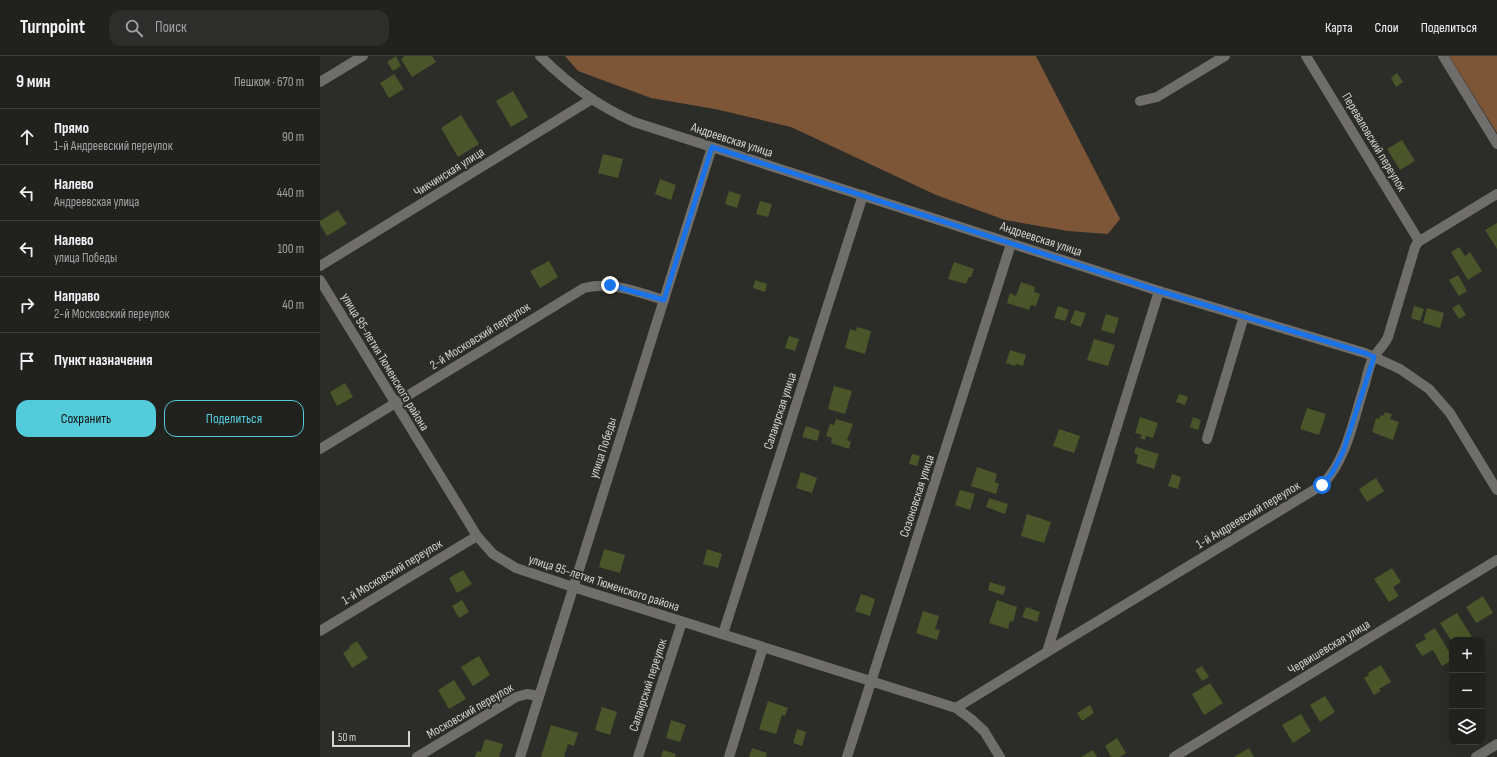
<!DOCTYPE html>
<html lang="ru">
<meta charset="utf-8">
<style>
:root{--surface:#21211e;--page:#2d2e2b;--text:#f1f3f6;--muted:#a2a3a4;--line:#3e3e3c;--accent:#53cbda}
body{margin:0;font-family:"Sofia Sans Condensed",sans-serif;background:var(--page);color:var(--text)}
.controls{position:absolute;right:12px;bottom:12px;display:grid;overflow:hidden;border-radius:8px;box-shadow:0 4px 16px #0002}
.controls button{width:36px;height:36px;display:grid;place-items:center;padding:0;border:0;border-bottom:1px solid var(--line);background:var(--surface);color:var(--text);font:20px sans-serif}
.scale{position:absolute;left:12px;bottom:10px;width:78px;box-sizing:border-box;padding-left:4px;border:2px solid #d2d2cf;border-top:0;font-size:11px;line-height:14px;white-space:nowrap;color:#d2d2cf;-webkit-text-stroke:3px #2c2c28;paint-order:stroke}
.stop{position:absolute;width:12px;height:12px;margin:-9px;border:3px solid #1a73e8;border-radius:50%;background:#fff}
.stop.end{background:#1a73e8;border-color:#fff;box-shadow:0 1px 4px #0008}
.list{margin:0;padding:0;list-style:none}
h2{display:flex;justify-content:space-between;align-items:center;height:52px;margin:0;padding:0 16px;font-size:17px}
h2 small{font-size:13px;font-weight:400;color:var(--muted)}
.list li{display:grid;grid-template-columns:26px 1fr auto;gap:12px;align-items:center;box-sizing:border-box;height:56px;padding:0 16px;border-top:1px solid var(--line)}
.list b{display:block;font-size:15px;white-space:nowrap}
.list p{margin:0;font-size:13px;white-space:nowrap;color:var(--muted)}
.list em{font-size:13px;font-style:normal;color:var(--muted)}
.actions{display:flex;gap:8px;padding:12px 16px}
.actions a{flex:1;padding:9px 0;border:1px solid var(--accent);border-radius:12px;text-align:center;font-size:14px;color:var(--accent)}
.actions .main{background:var(--accent);color:#111}
.icon{flex:none;width:22px;height:22px;fill:none;stroke:currentColor;stroke-width:2;stroke-linecap:round;stroke-linejoin:round}
.map{position:relative;flex:none;width:1177px;height:701px;overflow:hidden}
header{display:flex;align-items:center;gap:24px;box-sizing:border-box;height:56px;padding:0 20px;background:var(--surface);border-bottom:1px solid var(--line)}
header strong{font-size:19px}
nav{display:flex;gap:22px;margin-inline-start:auto;font-size:14px}
.search{width:280px;height:36px;background:var(--page);display:flex;align-items:center;gap:10px;box-sizing:border-box;padding:0 14px;border-radius:12px;color:var(--muted);font-size:15px}
main{display:flex}
aside{flex:1;background:var(--surface)}
.map>svg:first-child{display:block}
.forest{fill:#7d5638}
.building{fill:#4a5629}
.lines{fill:none;stroke-linecap:round;stroke-linejoin:round}
.minor{stroke:#6f6e6c;stroke-width:10}
.route{stroke:#1a73e8;stroke-width:5}
.labels{text-anchor:middle;dominant-baseline:central;stroke-width:4;stroke-linejoin:round;paint-order:stroke}
.street-label{font-size:13px;fill:#d2d2cf;stroke:#2c2c28}
</style>
<header>
<strong>Turnpoint</strong>
<div class="search"><svg class="icon" aria-label="search" viewBox="0 0 24 24"><circle cx="10" cy="10" r="6"/><path d="M15 15l6 6"/></svg>Поиск</div>
<nav><a>Карта</a><a>Слои</a><a>Поделиться</a></nav>
</header>
<main>
<aside>
<h2>9 мин<small>Пешком · 670 m</small></h2>
<ul class="list">
<li><svg class="icon" aria-label="ahead" viewBox="0 0 24 24"><path d="M12 20V5M6 11l6-6 6 6"/></svg><div><b>Прямо</b><p>1-й Андреевский переулок</p></div><em>90 m</em></li>
<li><svg class="icon" aria-label="left" viewBox="0 0 24 24"><path d="M17 20v-9H6M10 6l-5 5 5 5"/></svg><div><b>Налево</b><p>Андреевская улица</p></div><em>440 m</em></li>
<li><svg class="icon" aria-label="left" viewBox="0 0 24 24"><path d="M17 20v-9H6M10 6l-5 5 5 5"/></svg><div><b>Налево</b><p>улица Победы</p></div><em>100 m</em></li>
<li><svg class="icon" aria-label="right" viewBox="0 0 24 24"><path d="M7 20v-9h11M14 6l5 5-5 5"/></svg><div><b>Направо</b><p>2-й Московский переулок</p></div><em>40 m</em></li>
<li><svg class="icon" aria-label="arrive" viewBox="0 0 24 24"><path d="M6 21V4h12l-3 4 3 4H6"/></svg><div><b>Пункт назначения</b></div></li>
</ul>
<div class="actions"><a class="main">Сохранить</a><a>Поделиться</a></div>
</aside>
<div class="map">
<svg width="1177" height="701" viewBox="0 0 1177 701">
<rect width="100%" height="100%" fill="#2c2c28"/>
<!-- forest -->
<g class="forest">
<polygon points="245,0 716,0 800,163 788,178 748,175 685,164 616,139 471,71 395,53 331,42 258,15"/>
<polygon points="1129,0 1177,0 1177,77"/>
</g>
<!-- building -->
<g class="building">
<polygon points="76,0 81,10 73,15 67,6"/>
<polygon points="85,0 112,0 116,6 92,21 81,3"/>
<polygon points="1077,17 1083,26 1076,31 1071,22"/>
<polygon points="74,18 84,33 69,42 60,27"/>
<polygon points="193,35 208,61 191,71 176,45"/>
<polygon points="141,59 159,88 138,101 121,72"/>
<polygon points="1082,84 1095,105 1080,114 1067,93"/>
<polygon points="283,98 303,103 298,122 278,117"/>
<polygon points="340,123 356,129 351,144 335,138"/>
<polygon points="409,135 421,139 417,152 405,148"/>
<polygon points="440,145 452,148 448,161 436,158"/>
<polygon points="18,154 27,168 7,180 0,168 0,165"/>
<polygon points="1177,167 1177,193 1165,174"/>
<polygon points="1139,191 1145,200 1150,196 1162,215 1148,224 1131,196"/>
<polygon points="229,205 238,221 220,232 210,215"/>
<polygon points="634,206 654,213 651,221 649,221 646,228 628,223"/>
<polygon points="1138,219 1147,235 1139,240 1129,224"/>
<polygon points="435,224 447,228 445,236 433,232"/>
<polygon points="701,226 715,231 714,236 720,238 716,250 711,249 709,254 687,247 690,237 696,240"/>
<polygon points="1139,248 1146,259 1139,263 1132,252"/>
<polygon points="738,250 749,254 745,265 734,262"/>
<polygon points="1094,250 1104,253 1100,265 1091,262"/>
<polygon points="1107,252 1124,257 1120,272 1103,267"/>
<polygon points="755,254 766,257 761,271 750,267"/>
<polygon points="786,258 799,262 794,278 781,274"/>
<polygon points="537,271 551,275 545,298 525,292 530,273 536,275"/>
<polygon points="469,280 479,283 475,295 465,292"/>
<polygon points="774,283 795,289 788,310 767,304"/>
<polygon points="690,294 706,299 703,310 696,308 695,310 686,307"/>
<polygon points="25,327 33,341 17,350 10,336"/>
<polygon points="514,330 532,335 525,358 508,353"/>
<polygon points="859,338 868,341 865,349 856,346"/>
<polygon points="987,352 1006,358 999,379 980,373"/>
<polygon points="1065,356 1072,358 1070,363 1079,366 1073,384 1052,376 1056,362 1059,363 1060,359 1063,360"/>
<polygon points="820,361 838,367 833,382 826,380 825,384 820,382 822,379 815,377"/>
<polygon points="873,361 881,364 878,374 870,371"/>
<polygon points="516,363 533,368 527,384 531,386 529,393 511,387 512,382 506,380 510,368 514,369"/>
<polygon points="486,370 500,375 497,385 482,381"/>
<polygon points="739,373 760,380 754,397 733,390"/>
<polygon points="816,391 839,398 834,413 816,407 818,399 814,397"/>
<polygon points="592,398 600,400 597,410 589,408"/>
<polygon points="657,411 677,418 675,426 679,428 676,438 651,430"/>
<polygon points="481,416 497,422 492,437 476,432"/>
<polygon points="852,418 861,421 858,433 848,430"/>
<polygon points="1056,422 1064,435 1047,446 1039,433"/>
<polygon points="640,434 655,438 650,454 635,449"/>
<polygon points="669,442 688,448 685,458 666,451"/>
<polygon points="707,458 731,466 724,487 701,480"/>
<polygon points="284,493 305,499 300,517 279,511"/>
<polygon points="387,493 402,498 398,512 383,508"/>
<polygon points="1072,512 1081,526 1073,531 1079,540 1069,546 1054,523"/>
<polygon points="143,514 152,528 137,537 129,522"/>
<polygon points="670,526 686,531 683,539 668,534"/>
<polygon points="541,538 555,543 550,560 535,555"/>
<polygon points="1163,540 1173,557 1156,567 1146,551"/>
<polygon points="142,544 149,556 139,562 132,550"/>
<polygon points="677,544 697,551 693,566 690,565 688,573 669,567"/>
<polygon points="706,551 720,556 717,566 702,561"/>
<polygon points="603,555 619,560 615,573 620,574 617,584 596,577"/>
<polygon points="1137,557 1152,581 1146,584 1132,584 1132,586 1120,567"/>
<polygon points="1115,572 1132,601 1132,604 1122,610 1113,594 1102,600 1095,589 1106,583 1104,579"/>
<polygon points="37,585 48,602 32,612 23,597 30,592 29,590"/>
<polygon points="159,600 170,619 153,630 141,611"/>
<polygon points="1061,609 1071,626 1059,633 1061,635 1054,639 1044,622 1049,619 1048,617"/>
<polygon points="882,610 889,621 882,625 875,614"/>
<polygon points="134,624 146,643 129,653 118,634"/>
<polygon points="890,627 903,647 884,659 872,638"/>
<polygon points="1005,640 1015,656 1000,666 990,649"/>
<polygon points="448,645 468,652 465,660 462,659 456,678 439,673"/>
<polygon points="770,649 774,657 762,665 757,657"/>
<polygon points="282,651 297,656 290,679 275,674"/>
<polygon points="981,658 991,675 973,687 962,669"/>
<polygon points="351,664 366,669 360,686 346,682"/>
<polygon points="231,669 258,677 254,690 248,688 244,701 221,701"/>
<polygon points="477,673 486,676 482,690 473,687"/>
<polygon points="797,682 806,697 800,701 791,701 785,690"/>
<polygon points="165,683 183,688 179,701 155,701 157,695 161,696"/>
<polygon points="432,692 447,697 446,701 429,701"/>
<polygon points="929,692 934,701 914,701"/>
<polygon points="343,694 356,698 355,701 341,701"/>
<polygon points="773,694 777,701 761,701"/>
</g>
<g class="lines">
<!-- minor -->
<g class="minor">
<path d="M220 0C250 29 276 49 314 66L839 235 1045 297 1080 313 1109 333 1130 357 1177 434"/>
<polyline points="986,0 1099,185"/>
<polyline points="1123,0 1177,88"/>
<polyline points="0,26 43,0"/>
<polyline points="820,45 837,41 905,0"/>
<polyline points="0,210 272,43"/>
<polyline points="0,224 157,480 173,498 196,512 253,531 636,652 651,663 664,675 680,701"/>
<polyline points="887,383 924,260"/>
<path d="M0 393 264 232C293 225 316 236 344 244"/>
<polyline points="0,575 157,480"/>
<polyline points="403,578 543,139"/>
<path d="M727 596 1002 429C1027 404 1034 361 1045 328 1047 320 1049 311 1052 304 1056 296 1064 290 1068 281L1095 191 1098 186 1177 138"/>
<polyline points="636,652 727,596 839,235"/>
<polyline points="97,701 196,641 207,638 218,640"/>
<polyline points="200,701 392,91"/>
<polyline points="318,701 362,566"/>
<polyline points="409,701 443,591"/>
<polyline points="527,701 691,188"/>
<polyline points="854,701 1177,504"/>
<polyline points="1156,701 1177,688"/>
</g>
</g>
<g class="lines">
<!-- route -->
<polyline class="route" points="290,229 344,244 392,91 839,235 1045,297 1054,301 1023,396 1012,417 1002,429"/>
</g>
<g class="labels">
<!-- street labels -->
<g class="street-label">
<text transform="translate(412 84) rotate(18)">Андреевская улица</text>
<text transform="translate(1054 86) rotate(59)">Переваловский переулок</text>
<text transform="translate(129 116) rotate(-32)">Чикчинская улица</text>
<text transform="translate(721 183) rotate(18)">Андреевская улица</text>
<text transform="translate(160 280) rotate(-32)">2-й Московский переулок</text>
<text transform="translate(65 306) rotate(59)">улица 95-летия Тюменского района</text>
<text transform="translate(460 355) rotate(-72)">Салаирская улица</text>
<text transform="translate(283 392) rotate(-72)">улица Победы</text>
<text transform="translate(597 440) rotate(-72)">Созоновская улица</text>
<text transform="translate(928 459) rotate(-31)">1-й Андреевский переулок</text>
<text transform="translate(72 516) rotate(-31)">1-й Московский переулок</text>
<text transform="translate(284 527) rotate(18)">улица 95-летия Тюменского района</text>
<text transform="translate(1009 591) rotate(-31)">Червишевская улица</text>
<text transform="translate(328 629) rotate(-72)">Салаирский переулок</text>
<text transform="translate(150 655) rotate(-30)">Московский переулок</text>
</g>
</g>
</svg>
<div class="controls">
<button>+</button>
<button>−</button>
<button><svg class="icon" aria-label="layers" viewBox="0 0 24 24"><path d="M12 4l9 5-9 5-9-5zM3 14l9 5 9-5"/></svg></button>
</div>
<div class="scale">50 m</div>
<div class="stop" style="left:1002px;top:429px"></div>
<div class="stop end" style="left:290px;top:229px"></div>
</div>
</main>
